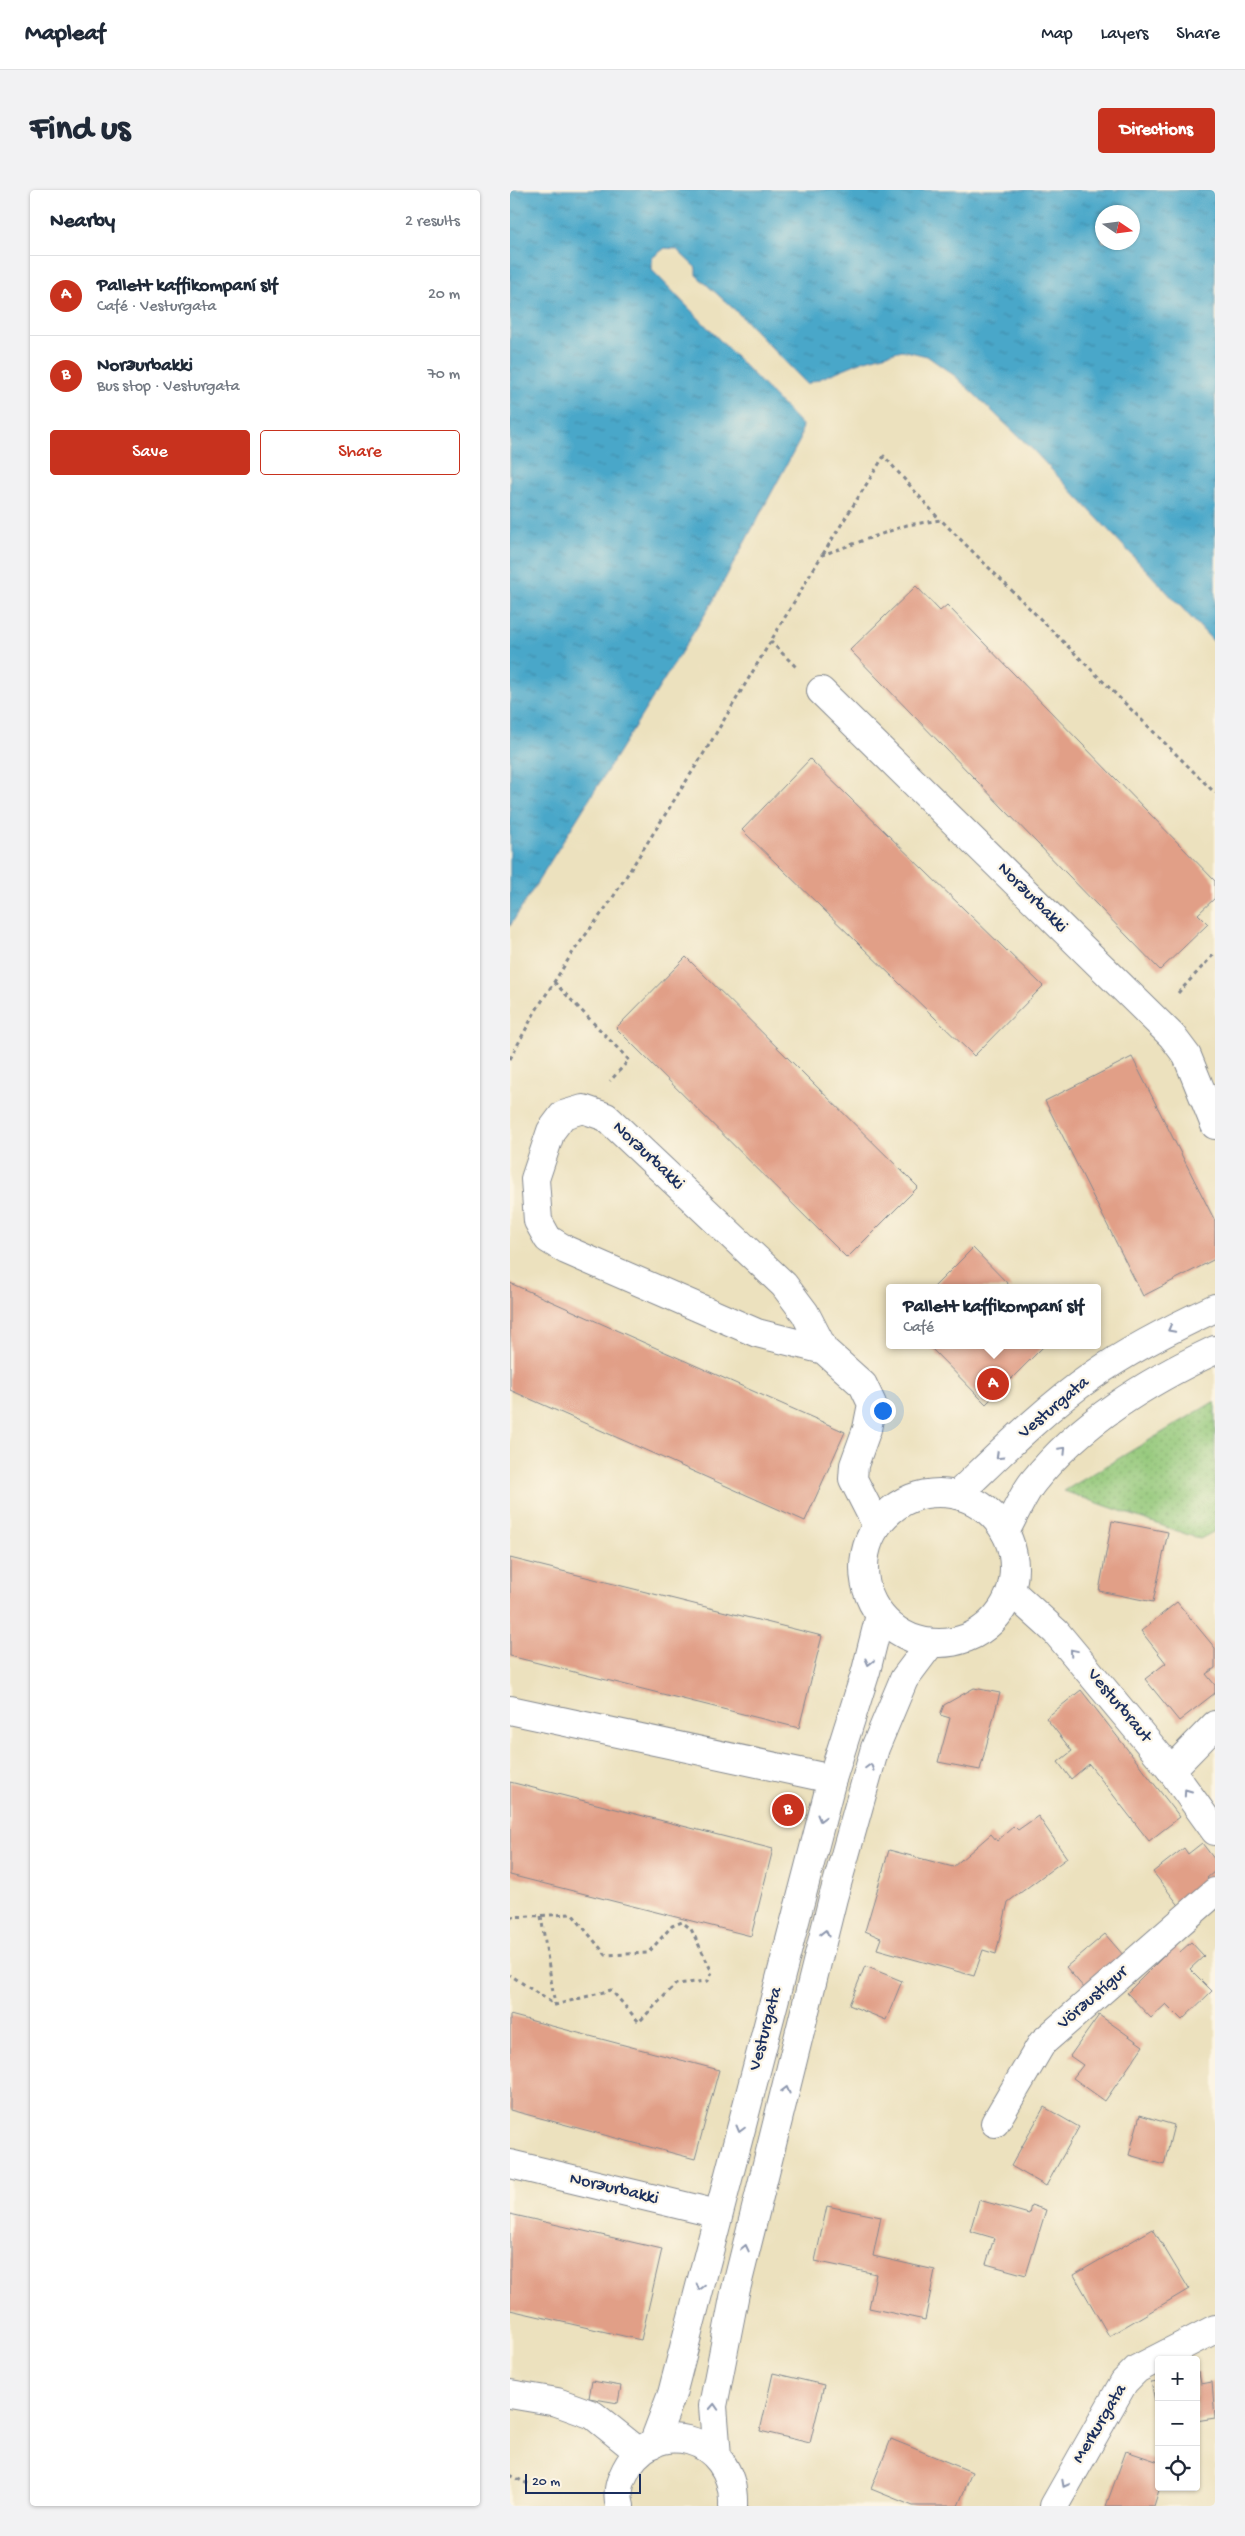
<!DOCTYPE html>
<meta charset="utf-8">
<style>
:root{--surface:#fff;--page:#f2f2f3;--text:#1f2937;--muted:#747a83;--line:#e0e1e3;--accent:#c8321e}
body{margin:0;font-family:"Gochi Hand",sans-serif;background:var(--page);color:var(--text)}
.controls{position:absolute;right:15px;bottom:15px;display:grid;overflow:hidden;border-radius:5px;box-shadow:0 1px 4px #0004}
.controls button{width:45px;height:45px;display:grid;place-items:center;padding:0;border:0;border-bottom:1px solid var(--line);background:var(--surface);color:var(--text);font:25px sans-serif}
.compass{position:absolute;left:585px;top:15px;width:45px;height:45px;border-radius:50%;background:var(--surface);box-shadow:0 1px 4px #0004;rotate:103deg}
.scale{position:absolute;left:15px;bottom:12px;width:116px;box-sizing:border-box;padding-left:5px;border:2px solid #1b2f5e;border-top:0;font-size:14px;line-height:18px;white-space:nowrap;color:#1b2f5e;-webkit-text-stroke:4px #fcf5e5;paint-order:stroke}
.you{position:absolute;left:372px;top:1220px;width:18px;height:18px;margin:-12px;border:4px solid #fff;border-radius:50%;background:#1a73e8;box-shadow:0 0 0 8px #1a73e833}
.badge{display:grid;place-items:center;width:32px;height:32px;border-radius:50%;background:var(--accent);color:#fff;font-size:16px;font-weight:700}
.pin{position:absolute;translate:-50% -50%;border:2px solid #fff;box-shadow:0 1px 5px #0006}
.popup{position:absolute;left:376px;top:1094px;width:215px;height:65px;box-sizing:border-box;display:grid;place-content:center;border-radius:5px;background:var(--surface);filter:drop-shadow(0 1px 4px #0005);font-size:16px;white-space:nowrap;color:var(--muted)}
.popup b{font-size:19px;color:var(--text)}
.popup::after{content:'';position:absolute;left:50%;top:100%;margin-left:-10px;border:10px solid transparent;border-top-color:var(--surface)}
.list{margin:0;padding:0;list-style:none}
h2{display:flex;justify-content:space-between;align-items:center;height:65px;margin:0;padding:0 20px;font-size:21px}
h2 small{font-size:16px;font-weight:400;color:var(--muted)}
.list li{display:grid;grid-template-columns:32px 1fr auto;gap:15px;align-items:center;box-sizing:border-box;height:80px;padding:0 20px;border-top:1px solid var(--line)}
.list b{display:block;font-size:19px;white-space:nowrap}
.list p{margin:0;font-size:16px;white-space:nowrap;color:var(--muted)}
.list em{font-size:16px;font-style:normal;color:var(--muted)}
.actions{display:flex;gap:10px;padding:15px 20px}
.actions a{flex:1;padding:11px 0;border:1px solid var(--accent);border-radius:5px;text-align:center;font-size:18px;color:var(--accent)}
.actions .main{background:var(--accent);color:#fff}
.icon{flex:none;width:28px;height:28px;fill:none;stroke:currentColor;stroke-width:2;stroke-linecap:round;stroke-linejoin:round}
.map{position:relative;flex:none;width:705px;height:2316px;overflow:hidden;border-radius:5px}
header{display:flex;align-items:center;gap:30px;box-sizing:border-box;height:70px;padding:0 25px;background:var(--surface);border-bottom:1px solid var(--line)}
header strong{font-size:24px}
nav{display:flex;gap:28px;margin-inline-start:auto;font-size:18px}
.intro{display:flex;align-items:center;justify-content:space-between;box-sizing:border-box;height:120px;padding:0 30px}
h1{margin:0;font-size:35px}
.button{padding:12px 22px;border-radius:5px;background:var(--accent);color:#fff;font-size:18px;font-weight:700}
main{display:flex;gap:30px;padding:0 30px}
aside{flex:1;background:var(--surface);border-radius:5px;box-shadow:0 1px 4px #0004}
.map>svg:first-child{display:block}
.grass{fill:url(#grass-dots);stroke:#577c6c}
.water{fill:url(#water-ripples);stroke:#326b94;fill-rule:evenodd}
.building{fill:#e19f87}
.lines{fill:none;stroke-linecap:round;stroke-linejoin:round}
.minor-casing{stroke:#84888e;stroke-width:30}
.major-casing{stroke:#84888e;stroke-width:30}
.path{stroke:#84888e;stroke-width:3;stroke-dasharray:4 4;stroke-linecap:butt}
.minor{stroke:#fff;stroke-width:28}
.major{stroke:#fff;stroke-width:28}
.oneway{stroke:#8d97ae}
.labels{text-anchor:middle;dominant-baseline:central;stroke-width:4.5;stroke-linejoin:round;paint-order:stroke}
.street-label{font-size:18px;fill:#1b2f5e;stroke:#fcf5e5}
</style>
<header>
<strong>Mapleaf</strong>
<nav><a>Map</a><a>Layers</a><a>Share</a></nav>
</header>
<div class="intro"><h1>Find us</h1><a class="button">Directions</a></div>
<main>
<aside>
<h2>Nearby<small>2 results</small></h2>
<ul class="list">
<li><span class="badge">A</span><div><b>Pallett kaffikompaní slf</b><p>Café · Vesturgata</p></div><em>20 m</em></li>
<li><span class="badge">B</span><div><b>Norðurbakki</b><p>Bus stop · Vesturgata</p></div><em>70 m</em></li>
</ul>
<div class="actions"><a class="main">Save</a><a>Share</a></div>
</aside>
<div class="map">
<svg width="705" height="2316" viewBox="0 0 705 2316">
<defs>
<pattern id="grass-dots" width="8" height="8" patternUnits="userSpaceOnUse" patternTransform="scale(1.25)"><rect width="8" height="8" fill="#93c879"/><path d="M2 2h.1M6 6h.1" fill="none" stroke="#77a366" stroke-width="1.8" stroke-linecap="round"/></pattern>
<pattern id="water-ripples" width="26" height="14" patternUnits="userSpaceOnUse" patternTransform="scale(1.25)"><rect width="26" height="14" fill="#4aa7c9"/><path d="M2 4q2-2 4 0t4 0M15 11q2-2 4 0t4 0" fill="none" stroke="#3d88a6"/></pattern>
</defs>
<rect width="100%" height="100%" fill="#fcf5e5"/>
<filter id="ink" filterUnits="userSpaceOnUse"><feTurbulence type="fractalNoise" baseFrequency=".02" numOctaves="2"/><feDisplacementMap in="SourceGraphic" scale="10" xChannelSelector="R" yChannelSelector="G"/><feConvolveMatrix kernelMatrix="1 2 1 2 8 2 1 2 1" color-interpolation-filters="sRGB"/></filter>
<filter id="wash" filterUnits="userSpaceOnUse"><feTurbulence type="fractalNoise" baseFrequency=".0096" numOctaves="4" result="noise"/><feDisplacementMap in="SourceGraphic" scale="20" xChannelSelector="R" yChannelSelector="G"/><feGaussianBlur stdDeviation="1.12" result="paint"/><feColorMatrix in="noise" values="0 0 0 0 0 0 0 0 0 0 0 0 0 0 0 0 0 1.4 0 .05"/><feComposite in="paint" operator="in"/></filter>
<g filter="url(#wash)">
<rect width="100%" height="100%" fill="#ece1be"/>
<!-- grass -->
<polygon class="grass" points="705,1211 705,1341 690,1349 554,1301"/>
<!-- water -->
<path class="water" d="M0 0H705V453L523 260 445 186 417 166 392 160 355 170 297 194 226 121 186 85V78L166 59 155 58 142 68V80L292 235 290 250 202 413 0 736ZM592 22H622V52H592Z"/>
<g id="blocks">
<!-- building -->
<g class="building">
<polygon points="406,396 430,421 437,415 705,691 705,708 688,724 698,734 650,780 340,460"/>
<polygon points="300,569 533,796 464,866 232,640"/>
<polygon points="176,767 408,997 337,1068 106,838"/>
<polygon points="622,867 705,1031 705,1069 633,1106 535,911"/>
<polygon points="463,1058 502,1098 423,1098"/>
<polygon points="0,1093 335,1242 295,1331 0,1200"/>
<polygon points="418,1155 535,1155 476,1214"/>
<polygon points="602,1331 658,1342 643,1412 589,1401"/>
<polygon points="0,1368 312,1446 289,1538 0,1466"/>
<polygon points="667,1412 705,1458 705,1478 696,1484 705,1495 705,1503 669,1531 635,1489 656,1473 631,1441"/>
<polygon points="464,1498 490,1503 470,1580 428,1572 440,1528 430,1525 434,1515"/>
<polygon points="571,1500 670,1627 639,1651 579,1574 561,1589 548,1572 562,1561 536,1528"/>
<polygon points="0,1592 263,1659 241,1746 0,1685"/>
<polygon points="528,1626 557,1668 498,1712 486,1764 473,1760 464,1786 367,1759 371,1748 355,1741 379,1660 443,1677 481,1644 487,1651 504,1636 508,1640"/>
<polygon points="692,1653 705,1670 705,1681 697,1688 701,1694 671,1718 643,1682 674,1658 678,1664"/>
<polygon points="595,1744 614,1766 575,1799 556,1777"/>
<polygon points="681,1752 694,1766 680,1779 702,1801 672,1830 656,1814 641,1828 617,1803 664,1756 670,1762"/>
<polygon points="355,1776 392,1791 376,1830 339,1815"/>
<polygon points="0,1825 209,1880 185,1969 0,1920"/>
<polygon points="589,1825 633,1856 595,1911 563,1888 573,1875 560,1866"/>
<polygon points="534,1917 569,1937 536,1996 501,1976"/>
<polygon points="630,1925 664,1935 654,1975 619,1965"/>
<polygon points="469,2010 519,2024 521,2015 536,2020 516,2085 476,2074 484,2048 460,2041"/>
<polygon points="317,2016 371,2027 363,2066 425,2080 415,2130 359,2118 366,2084 305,2071"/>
<polygon points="0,2024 152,2059 131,2150 0,2120"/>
<polygon points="643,2039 679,2099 599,2146 564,2085"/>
<polygon points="263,2183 314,2195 300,2253 250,2241"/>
<polygon points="686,2183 689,2183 691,2194 702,2192 705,2228 686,2231"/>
<polygon points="82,2191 111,2196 108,2213 79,2208"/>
<polygon points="649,2191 649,2225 648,2225 641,2192"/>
<polygon points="381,2249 462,2282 448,2316 403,2316 361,2299"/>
<polygon points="616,2261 649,2272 650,2297 644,2316 596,2316"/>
</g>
</g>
</g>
<g filter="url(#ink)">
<use href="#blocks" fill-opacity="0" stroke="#84888e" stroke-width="1"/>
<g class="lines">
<defs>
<g id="minor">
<polyline points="311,501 662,846 677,866 705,935"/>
<polyline points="314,1160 247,1143 56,1060 38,1049 28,1031 25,989 41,941 53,925 73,919 96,927 274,1095 295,1123 314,1160 353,1195 362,1214 357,1239 344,1275 343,1289 367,1336"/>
<polyline points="501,1401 546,1442 661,1580 705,1641"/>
<polyline points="0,1520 322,1589"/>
<polyline points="661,1580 705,1535"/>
<polyline points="485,1933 532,1853 705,1702"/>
<polyline points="0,1974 208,2024"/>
<polyline points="0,2204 47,2212 83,2225 129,2262"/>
<polyline points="544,2316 614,2192 627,2179 705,2139"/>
</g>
<g id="major">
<circle cx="429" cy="1378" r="75"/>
<path d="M447 1305C490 1264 533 1220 582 1186 620 1159 662 1138 705 1118"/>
<path d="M495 1342C504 1326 512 1306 523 1292 571 1232 637 1192 705 1160"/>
<polyline points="143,2254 162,2204 322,1589 356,1481 370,1425"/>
<polyline points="207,2266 203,2216 225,2103 323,1708 365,1558 394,1489 421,1453"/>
<path d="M110 2316C107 2306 109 2295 113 2286 140 2222 226 2245 223 2316"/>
</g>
</defs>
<!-- minor casing -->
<use href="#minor" class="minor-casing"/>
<!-- major casing -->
<use href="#major" class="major-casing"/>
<!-- path -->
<g class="path">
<polyline points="313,364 374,266 430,330"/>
<polyline points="260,451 288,479"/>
<polyline points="44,792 119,870 100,891"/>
<polyline points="668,803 705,763"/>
<polyline points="0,869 25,822 63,762 100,712 199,555 312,365 397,335 431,330 705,603"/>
<polyline points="31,1726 45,1815"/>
<polyline points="0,1727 62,1724 96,1765 138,1763 162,1736 172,1732 181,1739 202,1782 198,1791 166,1794 129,1832 101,1800 45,1815 0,1785"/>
<polyline points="0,2285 18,2294"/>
</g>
<!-- minor -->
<use href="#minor" class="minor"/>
<!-- major -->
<use href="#major" class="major"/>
</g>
<!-- one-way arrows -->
<defs><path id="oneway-chevron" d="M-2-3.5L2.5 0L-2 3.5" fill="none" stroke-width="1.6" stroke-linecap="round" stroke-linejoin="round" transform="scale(1.25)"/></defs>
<g class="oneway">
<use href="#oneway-chevron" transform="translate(661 1139) rotate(152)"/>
<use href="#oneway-chevron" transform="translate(553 1260) rotate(-46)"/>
<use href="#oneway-chevron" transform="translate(489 1266) rotate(136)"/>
<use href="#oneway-chevron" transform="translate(563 1462) rotate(-130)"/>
<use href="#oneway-chevron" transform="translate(359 1472) rotate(104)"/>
<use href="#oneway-chevron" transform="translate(360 1577) rotate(-74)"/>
<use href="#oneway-chevron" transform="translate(677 1602) rotate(-125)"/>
<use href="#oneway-chevron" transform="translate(311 1628) rotate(105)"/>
<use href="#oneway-chevron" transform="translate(315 1743) rotate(-76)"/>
<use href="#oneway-chevron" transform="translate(276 1900) rotate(-76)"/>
<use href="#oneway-chevron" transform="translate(230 1939) rotate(105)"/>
<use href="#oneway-chevron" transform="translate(235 2058) rotate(-77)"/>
<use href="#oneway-chevron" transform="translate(190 2097) rotate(105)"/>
<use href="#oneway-chevron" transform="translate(204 2217) rotate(-87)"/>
<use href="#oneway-chevron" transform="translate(555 2294) rotate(118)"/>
</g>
</g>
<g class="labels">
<!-- street labels -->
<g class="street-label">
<text transform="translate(522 708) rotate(45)">Norðurbakki</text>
<text transform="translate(138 966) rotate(43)">Norðurbakki</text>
<text transform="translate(544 1218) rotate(-40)">Vesturgata</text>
<text transform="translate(609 1516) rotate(50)">Vesturbraut</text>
<text transform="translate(583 1808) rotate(-41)">Vörðustígur</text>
<text transform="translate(256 1839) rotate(-75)">Vesturgata</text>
<text transform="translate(104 1999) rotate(13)">Norðurbakki</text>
<text transform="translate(590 2234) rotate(-59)">Merkurgata</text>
</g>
</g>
</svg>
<div class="controls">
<button>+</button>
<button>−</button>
<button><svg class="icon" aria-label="locate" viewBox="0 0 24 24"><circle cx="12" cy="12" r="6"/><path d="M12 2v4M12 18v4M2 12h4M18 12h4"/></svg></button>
</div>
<svg class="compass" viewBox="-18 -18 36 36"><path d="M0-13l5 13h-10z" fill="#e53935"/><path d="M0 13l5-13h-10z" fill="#747a83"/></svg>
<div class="scale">20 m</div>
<div class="you"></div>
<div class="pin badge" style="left:483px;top:1194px">A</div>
<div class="popup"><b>Pallett kaffikompaní slf</b>Café</div>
<div class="pin badge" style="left:278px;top:1620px">B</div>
</div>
</main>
